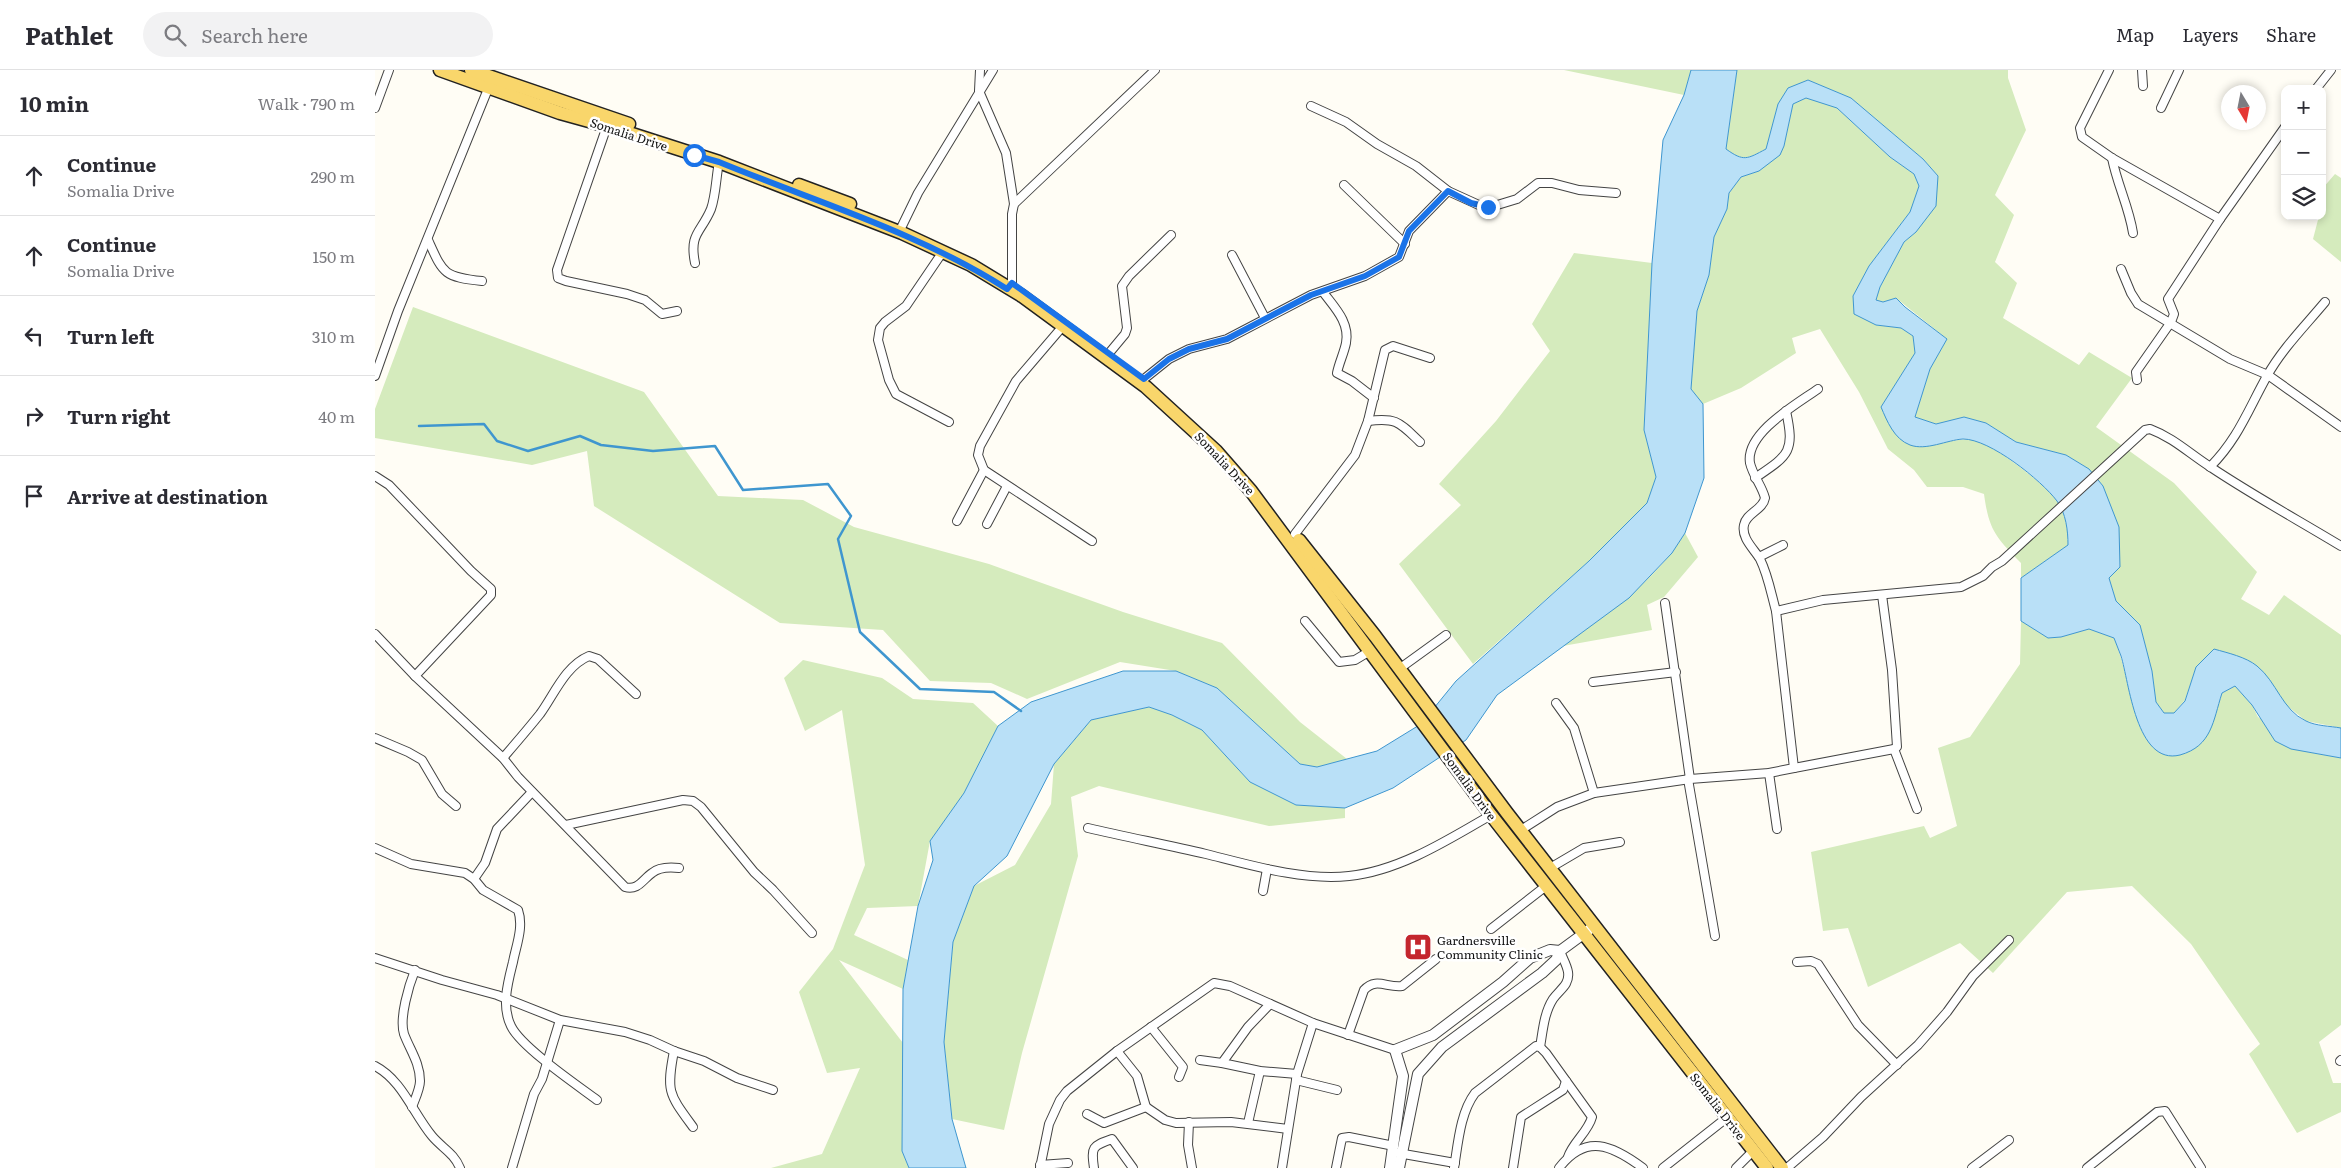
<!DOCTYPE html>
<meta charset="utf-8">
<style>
:root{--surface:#fff;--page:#f2f2f3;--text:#2b2b33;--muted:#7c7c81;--line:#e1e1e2}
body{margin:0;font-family:Literata,serif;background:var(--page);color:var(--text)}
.controls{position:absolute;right:15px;top:15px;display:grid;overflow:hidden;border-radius:10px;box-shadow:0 2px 8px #0003}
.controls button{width:45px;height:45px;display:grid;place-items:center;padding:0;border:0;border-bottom:1px solid var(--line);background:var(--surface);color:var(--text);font:25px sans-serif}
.compass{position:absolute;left:1846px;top:15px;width:45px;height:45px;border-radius:50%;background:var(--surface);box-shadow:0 2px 8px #0003;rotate:170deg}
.stop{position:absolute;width:15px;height:15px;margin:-11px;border:4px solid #1a73e8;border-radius:50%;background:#fff}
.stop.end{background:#1a73e8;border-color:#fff;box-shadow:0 1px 5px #0008}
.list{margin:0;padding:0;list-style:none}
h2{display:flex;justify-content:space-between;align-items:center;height:65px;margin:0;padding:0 20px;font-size:21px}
h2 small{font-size:16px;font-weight:400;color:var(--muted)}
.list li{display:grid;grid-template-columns:32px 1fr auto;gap:15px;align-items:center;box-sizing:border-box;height:80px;padding:0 20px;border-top:1px solid var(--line)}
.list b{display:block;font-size:19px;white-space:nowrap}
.list p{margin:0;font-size:16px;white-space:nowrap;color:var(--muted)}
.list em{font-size:16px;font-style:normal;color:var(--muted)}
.icon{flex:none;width:28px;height:28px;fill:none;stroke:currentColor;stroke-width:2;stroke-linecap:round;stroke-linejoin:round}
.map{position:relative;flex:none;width:1966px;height:1098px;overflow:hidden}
header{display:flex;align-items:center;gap:30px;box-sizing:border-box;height:70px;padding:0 25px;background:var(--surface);border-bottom:1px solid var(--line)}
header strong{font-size:24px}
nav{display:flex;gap:28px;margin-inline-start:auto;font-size:18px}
.search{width:350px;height:45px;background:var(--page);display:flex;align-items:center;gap:12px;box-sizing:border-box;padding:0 18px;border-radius:28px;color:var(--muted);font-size:19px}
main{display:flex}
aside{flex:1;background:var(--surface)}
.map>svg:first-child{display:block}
.green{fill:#d5ebbd}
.water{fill:#b9e0f7;stroke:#3f96cf}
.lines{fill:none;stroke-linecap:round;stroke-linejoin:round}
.stream{stroke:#3f96cf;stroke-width:2.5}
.minor-casing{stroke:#444;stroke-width:10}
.tertiary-casing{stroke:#444;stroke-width:12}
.primary-casing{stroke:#222;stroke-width:15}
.minor{stroke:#fff;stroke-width:8}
.tertiary{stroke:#fff;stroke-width:10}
.primary{stroke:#f9d66b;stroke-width:12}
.route{stroke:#1a73e8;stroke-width:6}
.labels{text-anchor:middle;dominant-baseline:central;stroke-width:5;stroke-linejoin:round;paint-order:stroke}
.street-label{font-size:12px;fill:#111;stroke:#fff}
.poi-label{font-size:12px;fill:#111;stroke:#fff;text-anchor:start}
</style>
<header>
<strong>Pathlet</strong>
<div class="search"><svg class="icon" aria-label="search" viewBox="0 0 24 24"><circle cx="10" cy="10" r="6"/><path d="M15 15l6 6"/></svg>Search here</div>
<nav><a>Map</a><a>Layers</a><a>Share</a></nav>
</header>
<main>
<aside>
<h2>10 min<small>Walk · 790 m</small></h2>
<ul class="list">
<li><svg class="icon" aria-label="ahead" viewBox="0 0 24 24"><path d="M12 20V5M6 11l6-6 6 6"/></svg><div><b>Continue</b><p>Somalia Drive</p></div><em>290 m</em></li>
<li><svg class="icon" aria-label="ahead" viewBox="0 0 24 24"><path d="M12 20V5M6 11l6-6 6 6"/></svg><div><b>Continue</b><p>Somalia Drive</p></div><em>150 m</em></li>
<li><svg class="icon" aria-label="left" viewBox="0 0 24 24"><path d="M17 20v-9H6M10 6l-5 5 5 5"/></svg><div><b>Turn left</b></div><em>310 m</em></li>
<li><svg class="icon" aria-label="right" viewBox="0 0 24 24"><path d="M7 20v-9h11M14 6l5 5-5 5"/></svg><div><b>Turn right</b></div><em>40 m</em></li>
<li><svg class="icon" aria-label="arrive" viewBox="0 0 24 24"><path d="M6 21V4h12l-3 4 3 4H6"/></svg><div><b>Arrive at destination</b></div></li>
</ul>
</aside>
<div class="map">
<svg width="1966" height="1098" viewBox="0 0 1966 1098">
<rect width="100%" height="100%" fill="#fffdf5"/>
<!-- green -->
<g class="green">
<polygon points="1189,0 1316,0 1309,25"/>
<path d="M1362 0H1633V8L1651 60 1620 125 1639 145 1620 192 1642 213 1628 248 1704 295 1714 282 1757 308 1721 357 1799 413 1882 502 1866 529 1894 545 1909 525 1966 565V658L1931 651 1906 631 1895 610 1821 597 1810 630 1799 643H1789L1781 632 1777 601 1765 555 1741 531 1734 508 1728 416 1714 399 1691 385 1641 372 1611 353 1589 347 1561 354 1540 347 1555 299 1572 269 1521 228 1508 232 1501 230 1505 217 1529 172 1541 162 1563 106 1548 89 1476 28 1433 10 1403 34 1391 79C1372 89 1369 92 1351 79Z"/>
<path d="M1431 27 1462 38 1515 87 1539 104 1544 116 1535 142 1494 196 1478 226 1501 255 1526 258 1538 266 1540 283 1506 337 1555 375C1571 373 1589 366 1605 372 1622 378 1676 418 1684 434 1691 447 1693 460 1693 475L1646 508V493C1621 467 1614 461 1609 424L1588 417H1552L1539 400 1513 379 1484 322 1445 259 1417 268 1421 283 1366 318 1328 334 1316 319 1322 241 1334 205 1339 167 1352 139 1354 123 1366 107 1384 101 1409 76 1418 34Z"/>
<polygon points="1960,104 1966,108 1966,192 1938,169 1944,146 1947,146 1947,119"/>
<polygon points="1199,183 1277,193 1269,360 1281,407 1272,433 1214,491 1098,594 1024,494 1086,435 1064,414 1121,351 1175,281 1157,254"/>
<polygon points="38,237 269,322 343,426 428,430 479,457 614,494 748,542 847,573 925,652 972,689 942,697 925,694 842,618 801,601 745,592 652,629 616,613 555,611 508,560 405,553 219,436 212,381 157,395 0,368 0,339"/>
<path d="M1310 463 1323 487 1289 527 1272 535 1277 560 1188 576C1233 543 1280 512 1310 463Z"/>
<path d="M1646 551 1673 568 1686 567 1714 559 1739 568C1750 596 1755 626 1764 655L1835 660 1847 623 1860 616 1877 635 1883 647 1933 682 1966 688V955L1944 972 1958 1013H1966V1042L1922 1063 1874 984 1885 974 1816 874 1757 816 1692 822 1618 903 1585 873 1493 917 1473 858 1448 861 1436 782 1549 756 1555 768 1582 756 1563 678 1595 667 1645 594Z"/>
<polygon points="428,590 507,608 538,629 598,633 623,656 589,723 555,771 543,836 492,838 479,865 533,890 528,919 464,890 528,973 529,1012 527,1081 534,1098 396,1098 447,1084 485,998 452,1003 424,922 458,879 490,795 467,640 430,661 409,608"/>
<polygon points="774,637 797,645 827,660 875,712 921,735 970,738 970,748 894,756 724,716 696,727 703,786 647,983 629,1060 577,1049 569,972 578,872 599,816 640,795 676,734 679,694 716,650"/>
</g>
<!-- water -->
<path class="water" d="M1316 0H1362L1351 79C1369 92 1372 89 1391 79L1403 34 1413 18 1433 10 1476 28 1548 89 1563 106 1561 136 1541 162 1529 172 1505 217 1501 230 1508 232 1521 228 1530 237 1572 269 1555 299 1540 347 1561 354 1589 347 1611 353 1641 372 1691 385 1714 399 1728 416 1744 457 1745 497 1734 508 1741 531 1765 555 1777 601 1781 632 1789 643H1799L1810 631 1821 597 1839 579C1853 583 1871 587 1882 596 1902 612 1907 640 1931 651 1941 656 1955 656 1966 658V688L1916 679 1900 671 1877 635 1860 616 1847 623C1838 651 1837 676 1805 685 1761 696 1754 611 1746 586 1744 580 1741 574 1739 568L1714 559 1686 567 1673 568 1646 551V508L1693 475C1693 461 1691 443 1682 431 1666 410 1615 369 1588 369 1572 370 1551 381 1535 375 1519 369 1512 351 1506 337L1540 283 1538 266 1526 258 1501 255 1479 244 1478 226 1494 196 1535 142 1544 116 1539 104 1515 87 1462 38 1431 28 1418 34 1409 76 1405 85 1384 101 1366 107 1354 123 1352 139 1339 167 1334 205 1322 241 1316 319 1328 334 1329 408 1310 463 1297 483 1254 528 1122 625 1091 670 1018 718 970 738 921 735 875 712 827 660 797 645 774 637 716 650 679 694 632 786 599 816 578 872 569 972 577 1049 591 1098H534L527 1081 528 919 543 836 558 790 555 771 589 723 623 656 656 632 748 601H801L842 618 925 694 942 697 1002 681 1046 654 1081 611 1214 491 1272 433 1281 407 1269 360 1277 193 1288 70 1309 25Z"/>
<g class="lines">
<!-- stream -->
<polyline class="stream" points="44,356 109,354 122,371 153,381 205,366 226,375 278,381 340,376 368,420 453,414 476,446 463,469 485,562 545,619 619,622 646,641"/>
<defs>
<g id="minor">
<polyline points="605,0 604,21 631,83 639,134"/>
<polyline points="1734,0 1705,58 1707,67 1737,88 1845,149"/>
<polyline points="1767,0 1768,16"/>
<polyline points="1941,19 1956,0"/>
<polyline points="936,36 971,52 1002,74 1041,96 1073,121 1106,136 1119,136 1142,129 1163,113 1177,113 1204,120 1241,123"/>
<polyline points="0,38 14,0"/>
<polyline points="1786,38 1804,0"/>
<polyline points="232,56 182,200 183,208 191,211 252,224 270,230 287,244 302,241"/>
<path d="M1737 88C1742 114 1754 137 1758 163"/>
<polyline points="969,115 1030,174"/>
<polyline points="527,156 543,123 618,0"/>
<path d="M53 170C68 203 68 207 107 211"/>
<polyline points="567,183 531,236 510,252 505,258 503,270 514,310 521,324 574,352"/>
<polyline points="857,185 890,248"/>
<path d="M320 193C314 163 326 163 336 139 341 125 341 107 344 92"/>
<polyline points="1746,199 1756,223 1763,234 1855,289 1893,305 1966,357"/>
<polyline points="632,219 637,213 637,144 639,134 780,0"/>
<path d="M948 222C959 237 975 252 971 273 969 283 964 293 962 303L977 311 999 328"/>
<polyline points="688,256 641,311 605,376 603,385 609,400 717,471"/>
<polyline points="735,282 750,264 752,258 747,216 754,206 796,165"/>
<polyline points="0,306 23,241 115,14"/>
<polyline points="769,309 794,289 814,279 852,269 936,225 990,206 1024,187 1034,161 1073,121"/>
<polyline points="1762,310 1761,302 1796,252 1799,244 1793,229 1845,149 1910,57"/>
<path d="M993 351C1022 347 1025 353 1045 372"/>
<path d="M1835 397C1863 369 1873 340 1892 306 1907 279 1930 256 1950 232"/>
<polyline points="0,406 14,415 96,501 116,519 116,525 40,606"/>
<path d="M1380 408C1414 385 1420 382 1411 341"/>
<polyline points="582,451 609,400"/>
<polyline points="612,454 632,416"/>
<polyline points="920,464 980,385 993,351 1010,280 1018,276 1055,288"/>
<polyline points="1384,487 1408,475"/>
<polyline points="1290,533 1315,709"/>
<path d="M1401 541C1396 523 1393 505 1385 489 1379 479 1366 468 1369 455 1371 443 1388 440 1390 428 1387 416 1378 406 1375 393 1370 363 1422 334 1443 319"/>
<polyline points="930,551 964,592 980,590 995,581"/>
<path d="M0 564 40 606 128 688 143 707 250 817C263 821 268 809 277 803 284 797 295 797 304 798"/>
<polyline points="1024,599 1071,565"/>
<polyline points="1218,612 1301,602"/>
<polyline points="1181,633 1199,658 1219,723"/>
<polyline points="0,668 33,682 47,690 67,724 81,736"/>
<polyline points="1519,679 1542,739"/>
<path d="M128 688C140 674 153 659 165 644 179 625 190 596 214 586L223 589 261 624"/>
<polyline points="1419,698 1519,679 1522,677 1517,600 1507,525"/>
<polyline points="1394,703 1402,759"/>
<polyline points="1313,709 1340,866"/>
<polyline points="191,755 308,730 318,731 326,737 379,802 398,820 437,863"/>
<path d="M713 758C752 767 792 775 831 784 875 795 928 811 974 806 1024 801 1073 770 1116 745"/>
<path d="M1146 760 1182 737 1219 723 1315 709 1394 703 1419 698 1401 541 1448 530 1586 517 1608 506 1617 497 1627 491 1770 360 1775 359C1799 368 1816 385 1837 398 1879 426 1923 450 1966 476"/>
<path d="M0 778 36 794 90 803 99 809 108 820 143 840C149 857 141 876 138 892 133 912 126 936 136 956 146 977 202 1015 222 1030"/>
<polyline points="1175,798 1209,778 1245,772"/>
<polyline points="99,809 110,793 122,759 157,722"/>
<polyline points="888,821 892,799"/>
<polyline points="1116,859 1171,816"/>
<polyline points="0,888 67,910 122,925 185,950 250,962 275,970 299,981 329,991 362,1008 398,1020"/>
<polyline points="1422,892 1436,891 1443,894 1483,955 1522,995"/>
<polyline points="895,934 873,957 847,993 885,1001 922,1004"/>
<polyline points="776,957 808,997 804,1007"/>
<path d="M973 965 989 920C1001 907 1012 918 1027 916L1061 889"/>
<path d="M1165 977C1168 960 1169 943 1178 929 1184 920 1195 915 1193 902 1192 895 1187 887 1185 881"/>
<path d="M299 981C291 1022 294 1024 318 1057"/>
<polyline points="825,990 847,993"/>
<polyline points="1965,991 1966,990"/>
<path d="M0 996C27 1010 38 1043 57 1066 67 1078 79 1083 85 1098"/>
<polyline points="921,1010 962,1020"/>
<path d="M37 1037C40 1029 45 1019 45 1011 45 993 35 980 29 964 24 948 34 915 40 900"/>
<polyline points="771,1037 790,1050 801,1053 856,1052 913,1059"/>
<polyline points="712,1044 729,1053 771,1037 762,1006 742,981"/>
<polyline points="814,1052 813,1075 817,1098"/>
<polyline points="873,1053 885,1001"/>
<polyline points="1023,1083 1080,1093"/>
<polyline points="665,1095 693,1093"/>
<polyline points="137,1098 159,1024 167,1009 185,950"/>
<polyline points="665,1098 674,1054 685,1030 692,1021 742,981 839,913 855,916 938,953 1020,980"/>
<path d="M719 1098C716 1077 717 1076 737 1069L758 1098"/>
<polyline points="907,1098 922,1004 938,953"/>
<polyline points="961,1098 967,1068 974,1067 1019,1076"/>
<path d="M1079 1098C1083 1074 1085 1043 1100 1023L1161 976 1165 977 1171 983 1217 1047C1213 1062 1198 1072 1193 1087"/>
<polyline points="1138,1098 1146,1047 1188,1020 1191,1011"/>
<path d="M1184 1098C1211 1063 1237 1075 1268 1098"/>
<polyline points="1288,1098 1354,1046"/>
<polyline points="1361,1098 1378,1081"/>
<polyline points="1412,1098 1448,1067 1486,1027 1543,975 1572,942 1598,906 1634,870"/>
<polyline points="1597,1098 1634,1070"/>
<polyline points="1712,1098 1782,1042 1790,1041 1826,1098"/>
</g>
<g id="tertiary">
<polyline points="1015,1098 1028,1006 1020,980 1058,965 1128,912 1155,888 1175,880 1185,881"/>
<polyline points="1024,1098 1043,1004 1067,977 1167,903 1181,890 1185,881 1215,859"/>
</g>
<g id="primary">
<polyline points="65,0 185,43 232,56 344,92 527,163 596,195 647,226 771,317 841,381 876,421 1116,745 1392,1098"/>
<polyline points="96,0 254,54"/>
<polyline points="424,115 475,134"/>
<polyline points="924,470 1000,566 1132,743 1407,1098"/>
</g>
</defs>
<!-- minor casing -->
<use href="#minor" class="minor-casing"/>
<!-- tertiary casing -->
<use href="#tertiary" class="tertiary-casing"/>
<!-- primary casing -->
<use href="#primary" class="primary-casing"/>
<!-- minor -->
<use href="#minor" class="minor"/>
<!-- tertiary -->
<use href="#tertiary" class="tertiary"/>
<!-- primary -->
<use href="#primary" class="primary"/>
</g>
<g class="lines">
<!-- route -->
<path class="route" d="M319 85 344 92C441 132 543 162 632 219L637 213 769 309 794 289 814 279 852 269 936 225 990 206 1024 187 1034 161 1073 121 1096 133 1113 137"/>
</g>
<!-- icons -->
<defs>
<symbol id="hospital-square" viewBox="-11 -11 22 22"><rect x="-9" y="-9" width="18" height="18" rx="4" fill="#c4262e" stroke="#fff"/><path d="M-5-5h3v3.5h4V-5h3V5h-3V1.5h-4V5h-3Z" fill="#fff"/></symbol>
</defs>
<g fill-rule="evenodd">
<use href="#hospital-square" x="1027" y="861" width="32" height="32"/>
</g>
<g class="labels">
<!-- street labels -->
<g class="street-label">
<text transform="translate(254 64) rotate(18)">Somalia Drive</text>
<text transform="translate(850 393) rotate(47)">Somalia Drive</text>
<text transform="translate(1095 716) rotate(54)">Somalia Drive</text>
<text transform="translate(1343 1036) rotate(52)">Somalia Drive</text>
</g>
<!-- poi labels -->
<g class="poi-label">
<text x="1062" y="870">Gardnersville<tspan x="1062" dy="14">Community Clinic</tspan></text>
</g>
</g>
</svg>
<div class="controls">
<button>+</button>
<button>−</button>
<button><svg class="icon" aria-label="layers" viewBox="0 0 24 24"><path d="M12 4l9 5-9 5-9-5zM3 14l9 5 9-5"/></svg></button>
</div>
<svg class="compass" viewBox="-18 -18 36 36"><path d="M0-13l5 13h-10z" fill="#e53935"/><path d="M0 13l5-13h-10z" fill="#7c7c81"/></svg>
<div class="stop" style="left:319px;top:85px"></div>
<div class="stop end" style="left:1113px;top:137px"></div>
</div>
</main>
